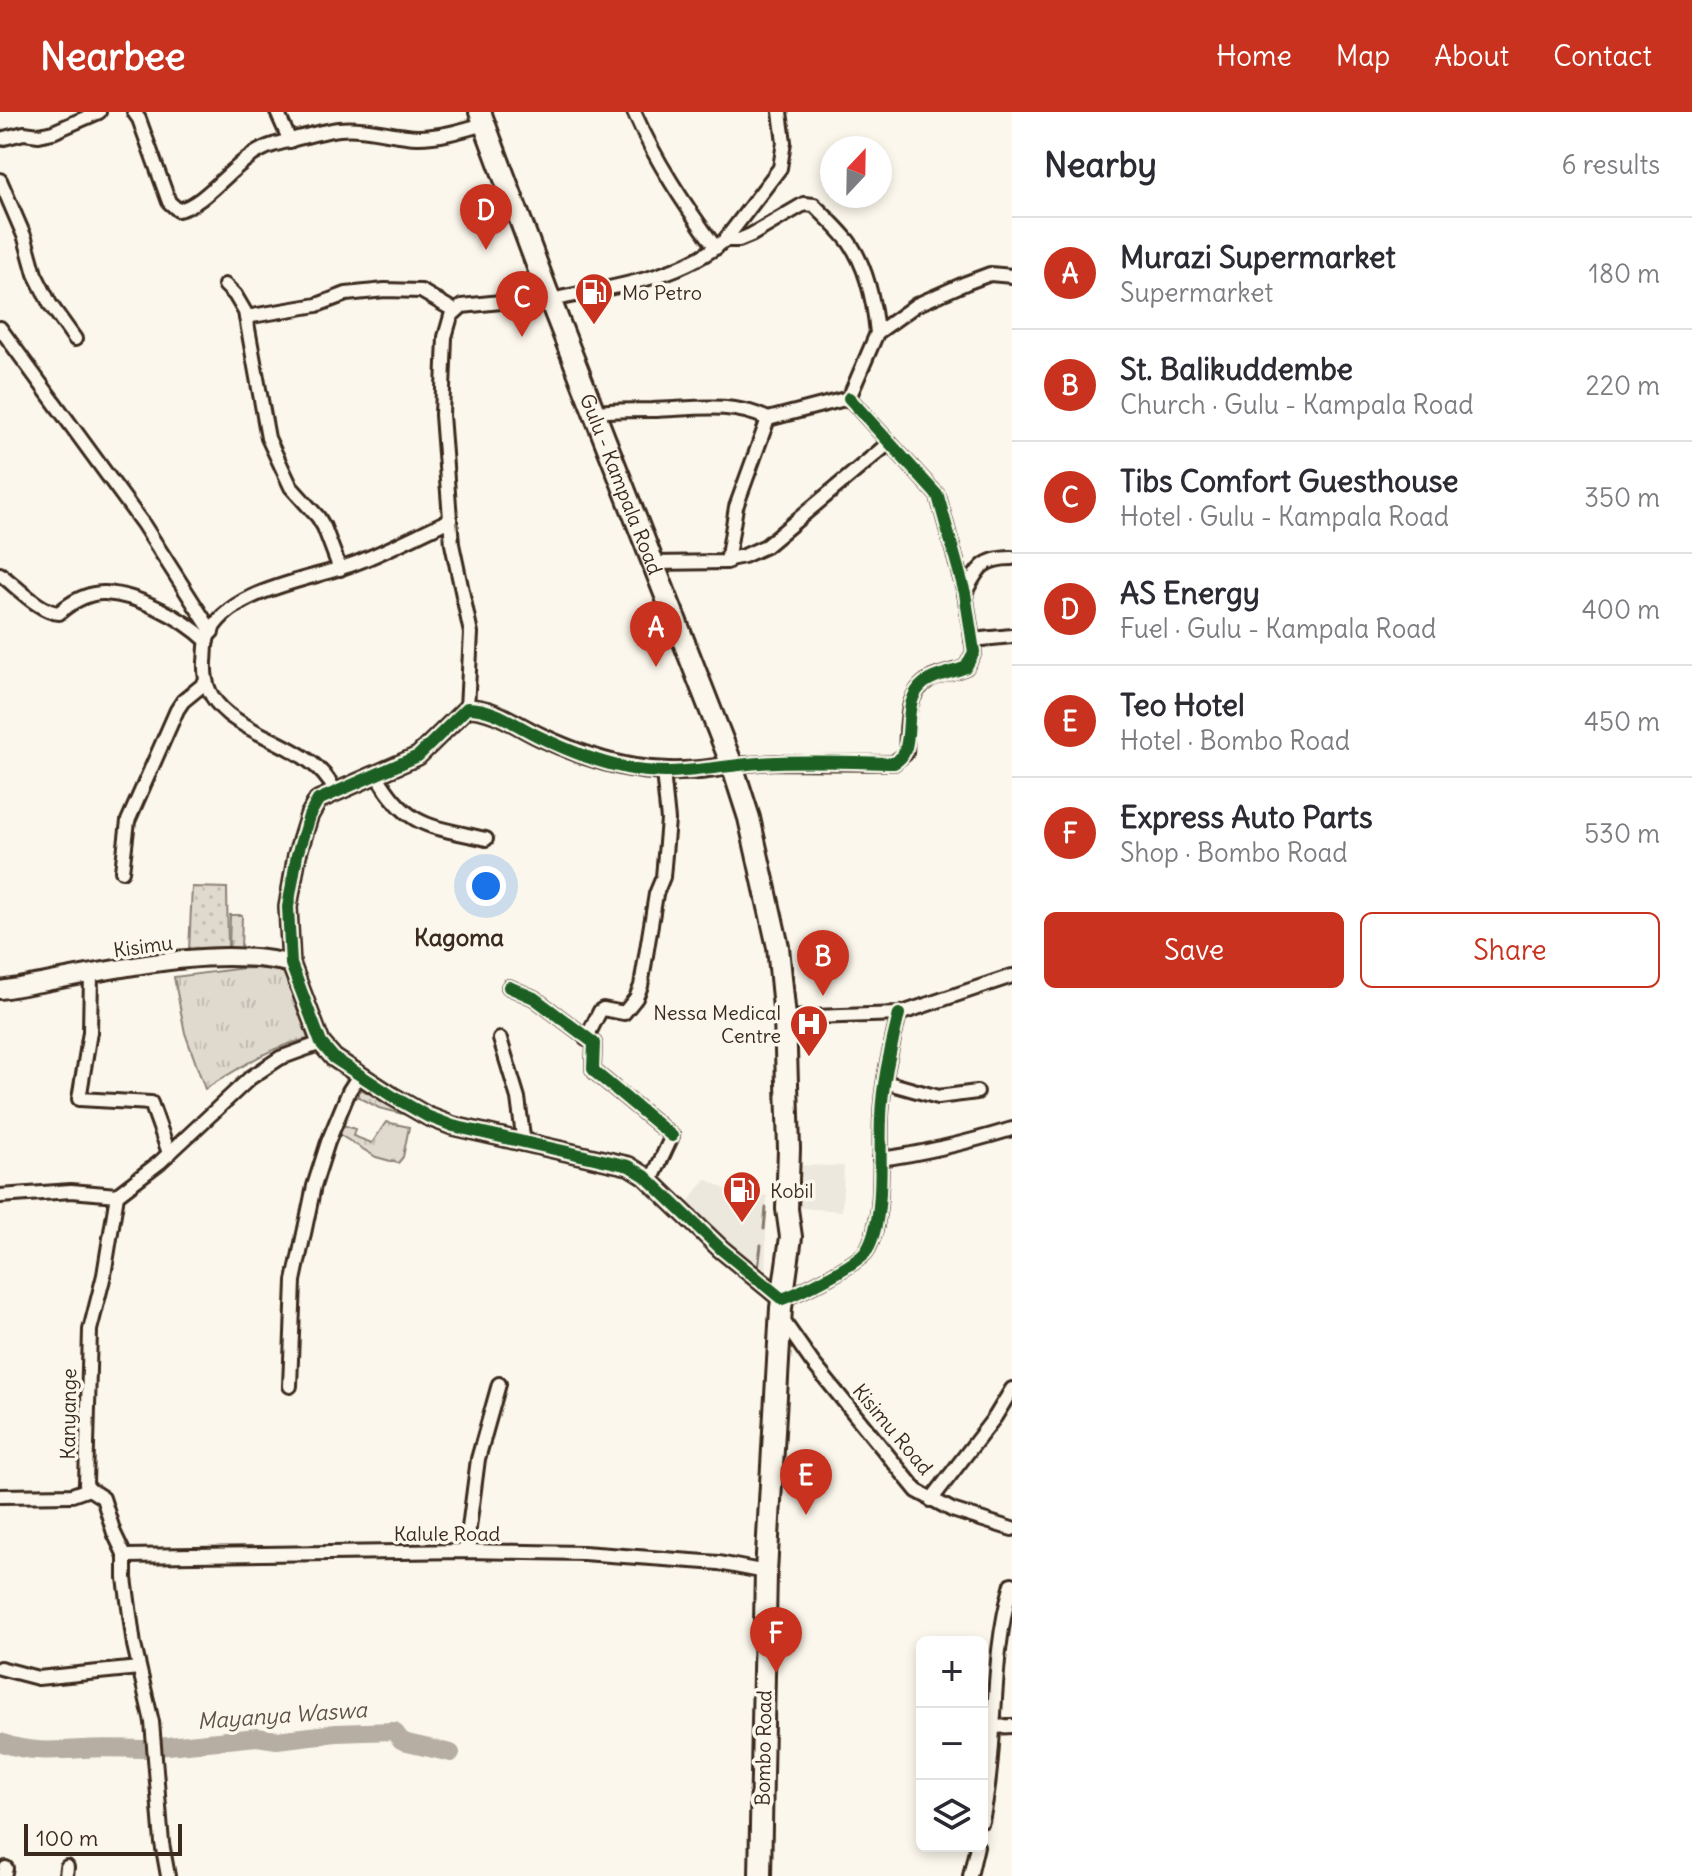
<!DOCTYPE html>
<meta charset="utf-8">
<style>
:root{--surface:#fff;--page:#f7f7f7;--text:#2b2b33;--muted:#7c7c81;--line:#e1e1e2;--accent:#c8321e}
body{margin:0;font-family:Delius,sans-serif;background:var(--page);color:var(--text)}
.controls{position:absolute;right:24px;bottom:24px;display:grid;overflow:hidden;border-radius:12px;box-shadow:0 4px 12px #0003}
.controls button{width:72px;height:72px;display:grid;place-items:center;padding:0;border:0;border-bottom:2px solid var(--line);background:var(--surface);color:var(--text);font:40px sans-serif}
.compass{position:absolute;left:820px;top:24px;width:72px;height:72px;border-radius:50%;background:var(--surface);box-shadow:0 4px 12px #0003;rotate:22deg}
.scale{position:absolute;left:24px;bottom:20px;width:158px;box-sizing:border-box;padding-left:8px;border:4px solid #3b2a1e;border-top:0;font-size:22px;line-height:28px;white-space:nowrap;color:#3b2a1e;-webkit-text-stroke:6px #fbf7ec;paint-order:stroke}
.you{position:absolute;left:486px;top:774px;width:28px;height:28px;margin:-20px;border:6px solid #fff;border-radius:50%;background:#1a73e8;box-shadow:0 0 0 12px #1a73e833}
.badge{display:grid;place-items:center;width:52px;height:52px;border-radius:50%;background:var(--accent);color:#fff;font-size:26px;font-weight:700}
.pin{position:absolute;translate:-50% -66px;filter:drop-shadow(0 2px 4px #0008)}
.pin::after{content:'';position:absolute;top:42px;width:28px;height:24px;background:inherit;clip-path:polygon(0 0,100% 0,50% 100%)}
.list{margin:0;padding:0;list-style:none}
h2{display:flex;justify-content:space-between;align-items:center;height:104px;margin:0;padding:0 32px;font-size:34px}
h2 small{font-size:26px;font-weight:400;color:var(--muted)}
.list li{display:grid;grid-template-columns:52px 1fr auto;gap:24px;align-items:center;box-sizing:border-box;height:112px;padding:0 32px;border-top:2px solid var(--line)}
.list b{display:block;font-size:30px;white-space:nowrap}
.list p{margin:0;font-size:26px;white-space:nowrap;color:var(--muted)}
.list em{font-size:26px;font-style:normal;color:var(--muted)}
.actions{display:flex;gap:16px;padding:24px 32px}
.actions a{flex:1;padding:18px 0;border:2px solid var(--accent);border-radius:12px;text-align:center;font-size:28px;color:var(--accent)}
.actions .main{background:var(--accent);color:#fff}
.icon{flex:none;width:44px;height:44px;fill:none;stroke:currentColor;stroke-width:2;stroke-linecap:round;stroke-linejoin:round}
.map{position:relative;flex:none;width:1012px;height:1764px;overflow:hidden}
header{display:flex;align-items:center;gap:48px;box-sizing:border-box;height:112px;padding:0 40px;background:var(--accent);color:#fff}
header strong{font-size:38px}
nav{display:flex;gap:44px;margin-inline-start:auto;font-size:28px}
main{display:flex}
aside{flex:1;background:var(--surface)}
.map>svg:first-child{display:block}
.built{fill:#ede8dd}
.grass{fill:url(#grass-tufts);stroke:#8d8276;stroke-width:2}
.park{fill:url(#park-dots);stroke:#8d8276;stroke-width:2}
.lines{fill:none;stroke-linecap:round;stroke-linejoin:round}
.stream{stroke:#85796d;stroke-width:3}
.river{stroke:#b6aea2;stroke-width:18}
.minor-casing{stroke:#3b2a1e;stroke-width:18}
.tertiary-casing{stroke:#3b2a1e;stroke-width:22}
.primary-casing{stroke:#3b2a1e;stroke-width:26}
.minor{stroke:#fbf7ec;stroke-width:12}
.tertiary{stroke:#fbf7ec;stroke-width:16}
.primary{stroke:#fbf7ec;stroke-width:20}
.cycleway-casing{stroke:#fbf7ec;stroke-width:17}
.cycleway{stroke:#1b5e20;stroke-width:12}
.labels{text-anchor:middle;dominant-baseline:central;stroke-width:7;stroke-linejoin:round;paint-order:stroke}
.poi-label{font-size:20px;fill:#3b2a1e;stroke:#fbf7ec;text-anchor:start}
.street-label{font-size:20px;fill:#3b2a1e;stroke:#fbf7ec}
.water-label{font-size:22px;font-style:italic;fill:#605246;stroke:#fbf7ec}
.quarter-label{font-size:24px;font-weight:bold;fill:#3b2a1e;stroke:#fbf7ec}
</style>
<header>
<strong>Nearbee</strong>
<nav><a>Home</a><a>Map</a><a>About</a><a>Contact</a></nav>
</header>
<main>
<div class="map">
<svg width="1012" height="1764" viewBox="0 0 1012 1764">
<defs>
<pattern id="grass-tufts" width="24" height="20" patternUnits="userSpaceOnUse" patternTransform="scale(2)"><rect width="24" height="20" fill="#dfd9ce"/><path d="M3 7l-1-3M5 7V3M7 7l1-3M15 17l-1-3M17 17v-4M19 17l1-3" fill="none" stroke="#c0bab0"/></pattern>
<pattern id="park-dots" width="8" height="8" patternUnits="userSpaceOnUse" patternTransform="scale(2)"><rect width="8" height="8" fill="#dfd9ce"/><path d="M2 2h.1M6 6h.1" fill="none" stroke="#c0bab0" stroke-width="1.8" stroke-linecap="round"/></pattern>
</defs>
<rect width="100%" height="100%" fill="#fbf7ec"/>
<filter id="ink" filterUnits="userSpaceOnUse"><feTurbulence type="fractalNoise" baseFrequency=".0125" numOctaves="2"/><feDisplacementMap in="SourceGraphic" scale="16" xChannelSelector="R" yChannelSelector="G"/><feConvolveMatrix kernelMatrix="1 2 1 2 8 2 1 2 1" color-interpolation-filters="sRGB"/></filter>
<g filter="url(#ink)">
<!-- built -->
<g class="built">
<polygon points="791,1053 844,1054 842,1099 788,1095"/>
<polygon points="706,1067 729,1079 767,1084 765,1171 685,1094"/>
</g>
<!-- grass -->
<g class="grass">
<polygon points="230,803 242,803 241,838 229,838"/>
<path d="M244 856 281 857 286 861 308 927C271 933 237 958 205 977L185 921 174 865Z"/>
<polygon points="361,977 411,1004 379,996 357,984"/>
<polygon points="386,1010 409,1015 403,1045 398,1051 376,1045 335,1020 340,1012 355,1017 353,1024 372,1031"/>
</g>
<!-- park -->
<polygon class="park" points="192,775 227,776 228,838 189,838"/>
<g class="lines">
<!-- stream -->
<g class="stream">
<polyline points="764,1117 766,1096"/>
<polyline points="758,1157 761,1133"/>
</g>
<!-- river -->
<g class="river">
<path d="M0 1630C28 1641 54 1639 83 1637 104 1635 126 1637 148 1637"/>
<polyline points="158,1635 257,1625 277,1628 336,1621 394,1619 401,1628 407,1631 451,1641"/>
</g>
<defs>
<g id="minor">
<path d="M134 0 139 7 169 90 178 98C208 93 237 43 273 33 294 27 317 20 339 17 365 14 392 24 418 25 441 25 463 18 484 12"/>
<polyline points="277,0 290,29"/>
<path d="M634 0C656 50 684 92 716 136"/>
<polyline points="0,27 24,21 39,23 53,20 99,0"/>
<polyline points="0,68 25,126 35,162 50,192 75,227"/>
<path d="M725 128H739L751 123 804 92 814 93C826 105 839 117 849 130 867 155 874 191 877 221"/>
<polyline points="225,173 235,183 245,200 268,326 291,375 318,405 324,415 340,457"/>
<path d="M551 188C609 175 678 168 725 128L780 56 784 30 780 0"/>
<polyline points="246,205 317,193 346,182 385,178 421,179 455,199"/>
<polyline points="0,216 143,412 212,520"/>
<polyline points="849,286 877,221 916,193 966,171 990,162 1012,164"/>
<path d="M596 300C615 298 633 298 652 298 692 297 731 289 768 307"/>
<polyline points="729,447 744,444 766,434 889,331"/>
<polyline points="653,451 727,450 736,395 768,307 849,286"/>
<path d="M0 462C15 473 41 501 59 501 71 490 89 480 105 481 139 483 183 506 207 529"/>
<path d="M965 481C978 456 983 446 1012 446"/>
<polyline points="972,528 1012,524"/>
<polyline points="467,596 471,521 452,432 442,303 445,225 451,204 462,194 549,185"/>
<path d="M732 653 777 650 894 651 906 641C908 616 904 581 930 567 941 561 955 560 966 555L974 540 965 481 938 384 849 286"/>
<path d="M376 662C407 716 429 714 486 727"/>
<path d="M335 679C316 638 261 629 228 602 210 587 204 573 205 550 206 542 205 532 208 525 228 476 313 468 356 451 389 438 419 422 450 408"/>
<polyline points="122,759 128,709 177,598 183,589 205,571"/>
<polyline points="91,862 90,920 79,987 151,991 169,1041"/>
<polyline points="509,875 534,886 594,931 593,957 596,961 672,1024 651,1069"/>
<polyline points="785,906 899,902 1012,864"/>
<polyline points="500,927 518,986 524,1032"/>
<polyline points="586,927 600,899 603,897 624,901 636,886 641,874 656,782 663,765 668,708 663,660"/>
<polyline points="885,970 938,985 977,980"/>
<path d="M880 1047C926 1041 969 1030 1012 1017"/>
<polyline points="0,1084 71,1079 117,1083"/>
<path d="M782 1187C799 1181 859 1152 867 1138 886 1105 879 1043 881 1005 882 971 891 936 899 902"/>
<polyline points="783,1203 784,1210 812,1250 917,1379 952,1398 1012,1417"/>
<polyline points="290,1274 294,1169 314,1074 328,1030 349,979 360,962"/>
<polyline points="0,1384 72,1383 89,1377"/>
<polyline points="931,1388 995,1305 1012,1277"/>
<polyline points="466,1439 478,1347 499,1272"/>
<polyline points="125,1444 466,1439 583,1441 719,1451 766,1460"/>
<polyline points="0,1556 38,1566 139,1556"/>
<polyline points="994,1615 1012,1614"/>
<path d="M982 1709C999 1631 989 1549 1012 1472"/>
<polyline points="4,1764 6,1756"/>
<polyline points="66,1764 67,1755"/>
<polyline points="168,1764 162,1731 152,1610 134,1533 125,1466 125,1444 114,1421 103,1386 89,1377 86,1372 90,1218 104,1163 117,1083 160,1050 250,966 280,946 321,931"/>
<polyline points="970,1764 977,1734"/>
</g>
<g id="tertiary">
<path d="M732 653C661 668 606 655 541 625 517 614 495 596 467 596L418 644 318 688 309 704 297 743 288 795 291 852 321 931 334 946 392 984 427 1004 453 1014 629 1054 645 1064 721 1137 782 1187"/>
<path d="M0 878C85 865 208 830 291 852"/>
</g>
<g id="primary">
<path id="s1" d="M480 0 549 185 732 653 749 706 778 835 785 906 789 1037 787 1097 791 1125 781 1196 766 1460 760 1764"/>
</g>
</defs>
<!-- minor casing -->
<use href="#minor" class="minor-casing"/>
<!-- tertiary casing -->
<use href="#tertiary" class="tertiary-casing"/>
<!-- primary casing -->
<use href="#primary" class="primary-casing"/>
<!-- minor -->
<use href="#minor" class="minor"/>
<!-- tertiary -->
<use href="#tertiary" class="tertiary"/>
<!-- primary -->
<use href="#primary" class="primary"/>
<defs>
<g id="cycleway">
<path d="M849 286 938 384 965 481 974 540 966 555C953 561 936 562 924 571 897 592 920 637 894 651 849 650 804 648 760 651 715 654 672 666 626 656 597 650 567 638 540 625 516 614 495 596 467 596L418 644 318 688 309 704 297 743 288 795 291 852 321 931 334 946 392 984 427 1004 453 1014 629 1054 645 1064 721 1137 782 1187C799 1181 859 1152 867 1138 886 1105 879 1043 881 1005 882 971 891 936 899 902"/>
<polyline points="509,875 534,886 594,931 593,957 596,961 672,1024"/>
</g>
</defs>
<!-- cycleway casing -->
<use href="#cycleway" class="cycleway-casing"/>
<!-- cycleway -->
<use href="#cycleway" class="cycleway"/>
</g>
</g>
<!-- icons -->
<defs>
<symbol id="fuel-pin" viewBox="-11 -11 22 30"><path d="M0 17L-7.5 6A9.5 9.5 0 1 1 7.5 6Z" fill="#c8321e" stroke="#fbf7ec"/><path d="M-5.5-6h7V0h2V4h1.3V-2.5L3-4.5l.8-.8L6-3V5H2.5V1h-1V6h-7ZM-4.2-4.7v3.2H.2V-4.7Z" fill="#fff"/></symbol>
<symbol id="hospital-pin" viewBox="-11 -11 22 30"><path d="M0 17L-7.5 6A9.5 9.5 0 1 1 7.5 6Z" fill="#c8321e" stroke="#fbf7ec"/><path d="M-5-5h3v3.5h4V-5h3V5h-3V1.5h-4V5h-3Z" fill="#fff"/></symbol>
</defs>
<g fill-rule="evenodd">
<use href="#fuel-pin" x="572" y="158" width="44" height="60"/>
<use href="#hospital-pin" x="787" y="890" width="44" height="60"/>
<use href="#fuel-pin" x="720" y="1056" width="44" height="60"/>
</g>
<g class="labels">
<!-- poi labels -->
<g class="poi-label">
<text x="622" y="180">Mo Petro</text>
<text x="781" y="900" text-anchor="end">Nessa Medical<tspan x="781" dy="23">Centre</tspan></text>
<text x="770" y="1078">Kobil</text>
</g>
<!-- street labels -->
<g class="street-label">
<text stroke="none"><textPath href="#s1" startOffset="398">Gulu - Kampala Road</textPath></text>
<text transform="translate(143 834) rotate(-8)">Kisimu</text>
<text transform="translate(68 1302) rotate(-89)">Kanyange</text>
<text transform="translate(893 1317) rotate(50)">Kisimu Road</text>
<text x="447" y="1421">Kalule Road</text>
<text transform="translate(763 1636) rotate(-89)">Bombo Road</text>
</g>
<!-- water labels -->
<g class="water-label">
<text transform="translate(282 1603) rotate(-4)">Mayanya Waswa</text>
</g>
<!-- quarter labels -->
<g class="quarter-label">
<text x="459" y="825">Kagoma</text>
</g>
</g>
</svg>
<div class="controls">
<button>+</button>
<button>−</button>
<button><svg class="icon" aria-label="layers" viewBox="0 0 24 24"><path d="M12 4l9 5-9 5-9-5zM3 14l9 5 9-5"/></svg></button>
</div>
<svg class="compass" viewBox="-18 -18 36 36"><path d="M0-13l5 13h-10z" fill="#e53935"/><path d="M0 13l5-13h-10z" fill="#7c7c81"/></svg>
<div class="scale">100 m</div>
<div class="you"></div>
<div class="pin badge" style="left:656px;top:555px">A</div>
<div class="pin badge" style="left:823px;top:884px">B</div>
<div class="pin badge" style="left:522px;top:225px">C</div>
<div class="pin badge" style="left:486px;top:138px">D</div>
<div class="pin badge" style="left:806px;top:1403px">E</div>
<div class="pin badge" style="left:776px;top:1561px">F</div>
</div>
<aside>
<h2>Nearby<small>6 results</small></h2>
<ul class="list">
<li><span class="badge">A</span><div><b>Murazi Supermarket</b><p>Supermarket</p></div><em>180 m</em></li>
<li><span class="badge">B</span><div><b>St. Balikuddembe</b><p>Church · Gulu - Kampala Road</p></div><em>220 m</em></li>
<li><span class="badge">C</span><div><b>Tibs Comfort Guesthouse</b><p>Hotel · Gulu - Kampala Road</p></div><em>350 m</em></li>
<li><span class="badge">D</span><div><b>AS Energy</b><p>Fuel · Gulu - Kampala Road</p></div><em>400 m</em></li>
<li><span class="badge">E</span><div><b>Teo Hotel</b><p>Hotel · Bombo Road</p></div><em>450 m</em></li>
<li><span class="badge">F</span><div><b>Express Auto Parts</b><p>Shop · Bombo Road</p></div><em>530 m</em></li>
</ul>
<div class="actions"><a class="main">Save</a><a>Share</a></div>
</aside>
</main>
